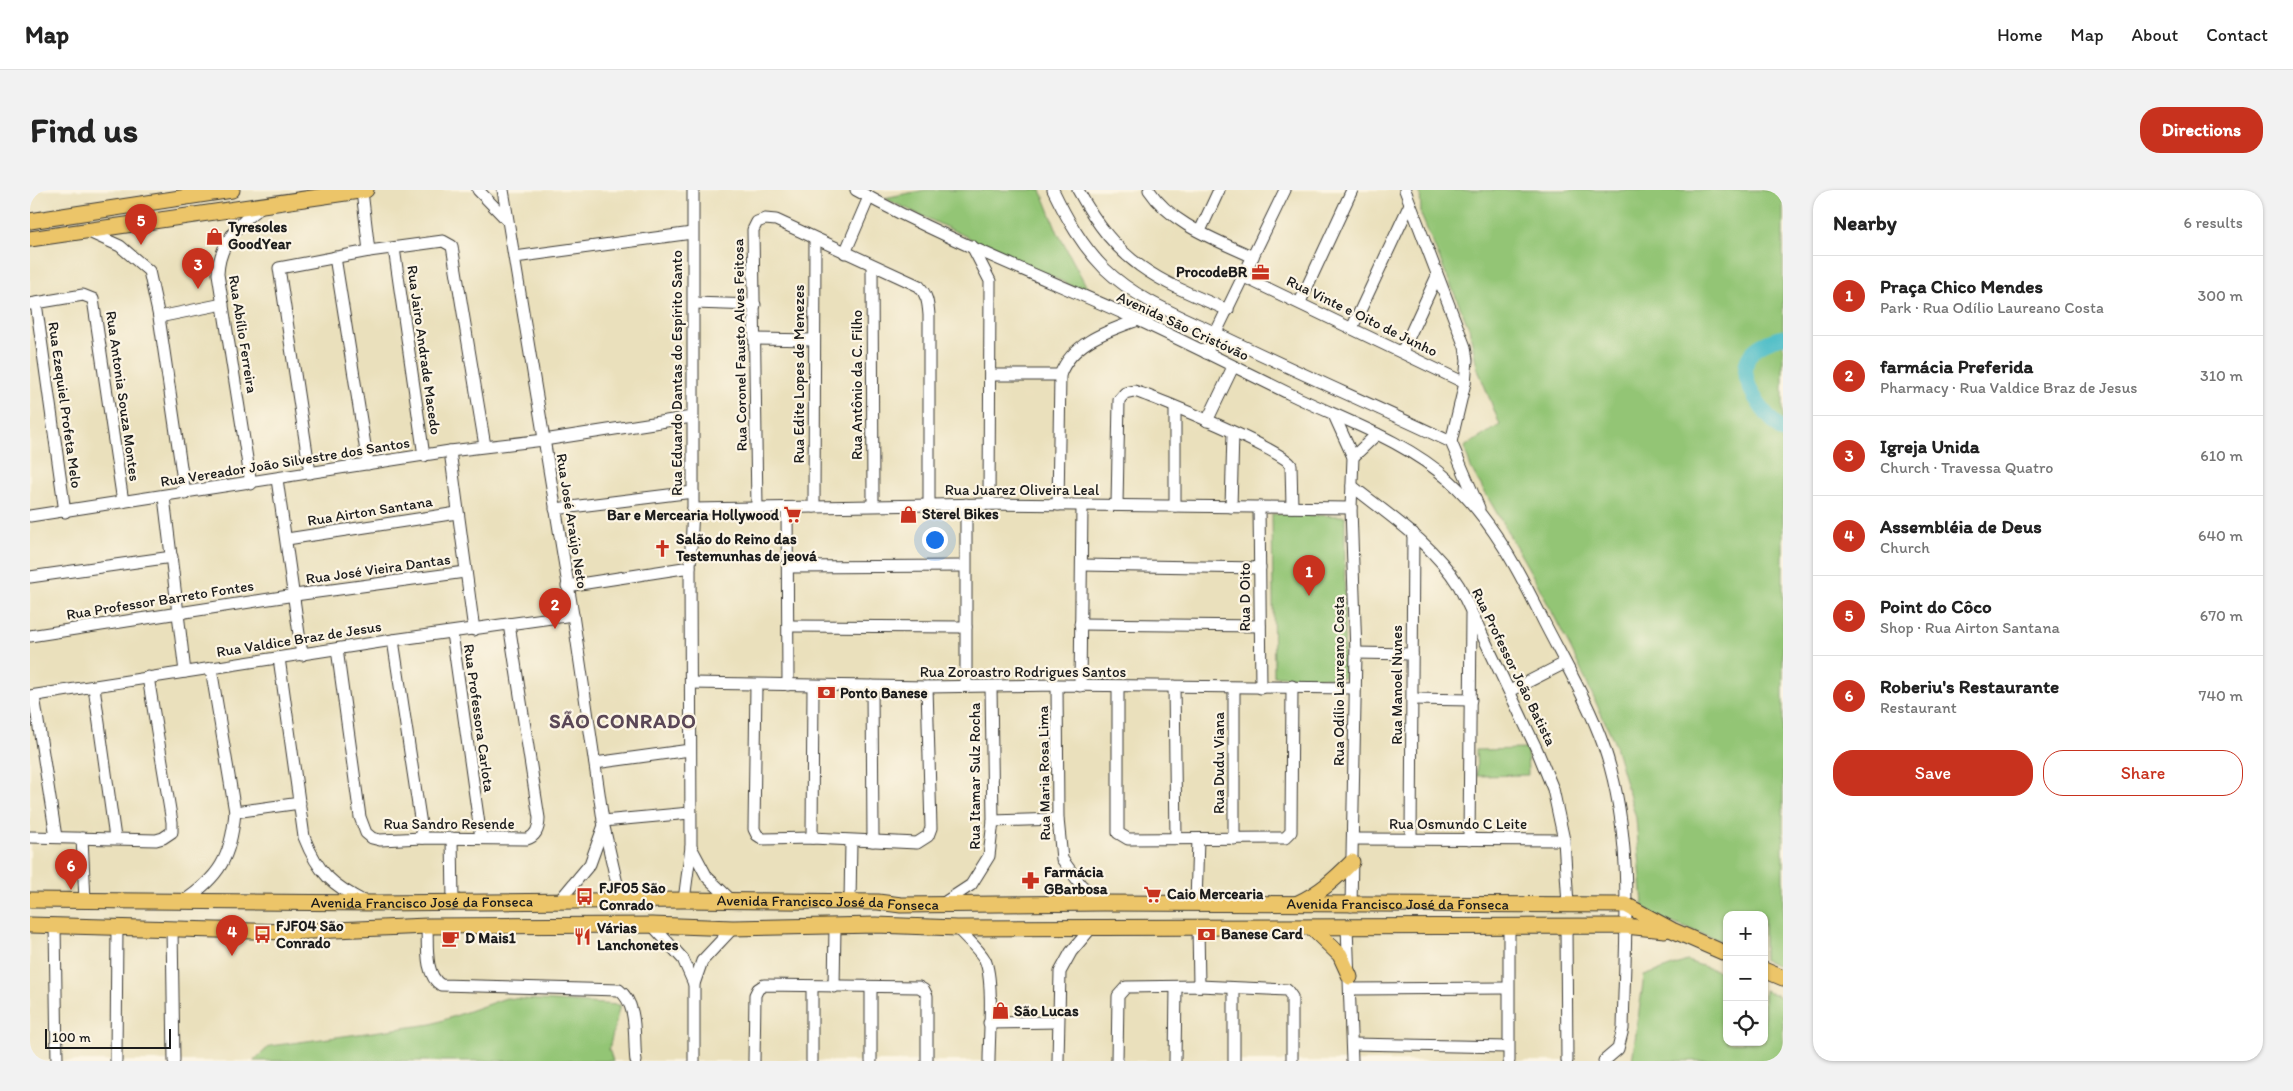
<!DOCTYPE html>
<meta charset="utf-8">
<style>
:root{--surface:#fff;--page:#f2f2f2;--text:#222;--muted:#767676;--line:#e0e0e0;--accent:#c8321e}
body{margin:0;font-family:Itim,sans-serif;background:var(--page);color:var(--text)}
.controls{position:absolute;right:15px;bottom:15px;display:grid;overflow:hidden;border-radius:10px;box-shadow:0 1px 4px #0004}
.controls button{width:45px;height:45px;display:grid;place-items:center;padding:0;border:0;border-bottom:1px solid var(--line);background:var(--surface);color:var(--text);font:25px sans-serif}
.scale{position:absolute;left:15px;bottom:12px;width:126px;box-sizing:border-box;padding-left:5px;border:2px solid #1c1c1c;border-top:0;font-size:14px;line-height:18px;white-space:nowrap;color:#1c1c1c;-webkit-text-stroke:4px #fcf5e5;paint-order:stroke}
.you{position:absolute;left:904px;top:349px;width:18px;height:18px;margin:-12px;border:4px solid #fff;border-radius:50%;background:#1a73e8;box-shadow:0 0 0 8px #1a73e833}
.badge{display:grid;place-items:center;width:32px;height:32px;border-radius:50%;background:var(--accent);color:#fff;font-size:16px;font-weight:700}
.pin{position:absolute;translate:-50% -41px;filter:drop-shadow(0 1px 2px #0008)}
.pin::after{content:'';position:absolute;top:26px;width:18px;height:15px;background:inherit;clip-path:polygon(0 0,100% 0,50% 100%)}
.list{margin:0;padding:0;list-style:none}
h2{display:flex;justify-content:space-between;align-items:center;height:65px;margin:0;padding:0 20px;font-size:21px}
h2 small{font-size:16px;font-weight:400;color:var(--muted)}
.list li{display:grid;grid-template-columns:32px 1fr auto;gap:15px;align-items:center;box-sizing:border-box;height:80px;padding:0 20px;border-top:1px solid var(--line)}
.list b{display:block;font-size:19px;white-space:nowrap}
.list p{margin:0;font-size:16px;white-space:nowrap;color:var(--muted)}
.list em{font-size:16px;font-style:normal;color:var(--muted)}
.actions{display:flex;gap:10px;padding:15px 20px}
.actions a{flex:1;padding:11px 0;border:1px solid var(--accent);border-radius:20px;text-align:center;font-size:18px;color:var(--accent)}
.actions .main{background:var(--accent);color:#fff}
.icon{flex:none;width:28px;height:28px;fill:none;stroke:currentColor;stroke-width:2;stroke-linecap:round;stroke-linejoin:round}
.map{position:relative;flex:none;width:1753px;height:871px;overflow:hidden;border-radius:20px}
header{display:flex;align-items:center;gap:30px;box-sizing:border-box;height:70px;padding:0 25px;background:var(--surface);border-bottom:1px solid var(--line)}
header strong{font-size:24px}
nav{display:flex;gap:28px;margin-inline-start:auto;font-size:18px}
.intro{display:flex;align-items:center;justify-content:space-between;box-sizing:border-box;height:120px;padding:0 30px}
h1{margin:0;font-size:35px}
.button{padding:12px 22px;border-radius:20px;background:var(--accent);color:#fff;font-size:18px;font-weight:700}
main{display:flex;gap:30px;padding:0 30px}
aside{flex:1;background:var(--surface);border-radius:20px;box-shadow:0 1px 4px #0004}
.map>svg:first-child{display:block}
.green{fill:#93c575;stroke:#587048}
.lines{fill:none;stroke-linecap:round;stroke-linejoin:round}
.river{stroke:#50bec8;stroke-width:15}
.minor-casing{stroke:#3b3934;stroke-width:13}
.major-casing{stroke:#3b3934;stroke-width:17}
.minor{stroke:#fff;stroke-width:11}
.major{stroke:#ecc569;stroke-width:15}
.labels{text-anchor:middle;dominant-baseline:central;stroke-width:4.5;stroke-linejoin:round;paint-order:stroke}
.poi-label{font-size:15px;font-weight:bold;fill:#1c1c1c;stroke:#fcf5e5;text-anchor:start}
.street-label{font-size:15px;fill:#1c1c1c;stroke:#fcf5e5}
.district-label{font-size:20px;font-weight:bold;letter-spacing:1px;fill:#5b4857;stroke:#fcf5e5}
</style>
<header>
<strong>Map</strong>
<nav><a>Home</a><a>Map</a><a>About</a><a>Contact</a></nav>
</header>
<div class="intro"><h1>Find us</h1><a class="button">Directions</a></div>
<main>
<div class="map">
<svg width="1753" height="871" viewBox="0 0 1753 871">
<rect width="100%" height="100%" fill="#fcf5e5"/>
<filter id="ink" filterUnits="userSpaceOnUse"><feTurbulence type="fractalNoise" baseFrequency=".02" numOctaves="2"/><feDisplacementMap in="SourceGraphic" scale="10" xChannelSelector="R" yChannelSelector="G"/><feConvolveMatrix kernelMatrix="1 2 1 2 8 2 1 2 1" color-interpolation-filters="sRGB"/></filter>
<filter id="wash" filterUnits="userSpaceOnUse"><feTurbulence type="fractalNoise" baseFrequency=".0096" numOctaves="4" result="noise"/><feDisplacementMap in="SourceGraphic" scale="20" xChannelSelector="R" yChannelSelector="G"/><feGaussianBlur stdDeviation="1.12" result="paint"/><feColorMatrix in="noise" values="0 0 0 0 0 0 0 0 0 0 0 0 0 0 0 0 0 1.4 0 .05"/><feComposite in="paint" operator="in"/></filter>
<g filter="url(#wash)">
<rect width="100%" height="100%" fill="#eae0bc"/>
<!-- green -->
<g class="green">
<polygon points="895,0 1011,0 1028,43 1061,105 854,8"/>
<polygon points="1390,0 1753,0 1753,778 1734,770 1734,725 1697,725 1697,753 1623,726 1613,715 1606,628 1583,549 1541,459 1508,395 1441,278 1434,257 1470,235 1447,177 1439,138 1391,25"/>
<polygon points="1242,324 1315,326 1314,488 1244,486"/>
<polygon points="1497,559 1498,585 1447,586 1446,560"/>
<polygon points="1657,771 1697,784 1697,852 1734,852 1734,800 1753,808 1753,871 1602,871 1614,786"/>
<polygon points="476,808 590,815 579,859 583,871 223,871 240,856 402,834"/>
</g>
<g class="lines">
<!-- river -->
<path class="river" d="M1753 147C1688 162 1721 210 1753 242"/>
</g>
</g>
<g filter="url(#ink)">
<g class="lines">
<defs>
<g id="minor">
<polyline points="448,0 477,30"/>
<polyline points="473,0 543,425 574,637 591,711"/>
<polyline points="663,0 663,319 660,377 661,657 677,687 702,711"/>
<path d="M826 0C916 50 1013 87 1106 129 1158 153 1209 179 1260 204 1313 230 1375 250 1420 291 1462 329 1489 381 1514 432 1535 473 1559 514 1574 557 1605 648 1595 745 1593 839L1588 859 1574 871"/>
<path d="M1023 0C1037 29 1052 56 1075 79 1106 109 1148 125 1186 143 1264 181 1343 215 1421 252"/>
<path d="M1048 0C1088 74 1124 89 1198 120"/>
<path d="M1119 0C1142 35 1187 50 1223 67"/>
<polyline points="1375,0 1435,157 1437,170 1435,193 1421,252 1449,318"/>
<polyline points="332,1 339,61"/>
<polyline points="1170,41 1189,0"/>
<polyline points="59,42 90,56 119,81 129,127 155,304"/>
<polyline points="942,56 960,91 959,314"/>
<polyline points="364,58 394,266"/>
<polyline points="815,63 839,7"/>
<polyline points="305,67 338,274"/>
<polyline points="485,67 662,43"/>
<polyline points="842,75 843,315"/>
<polyline points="1214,87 1435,193"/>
<polyline points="1270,112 1322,0"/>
<polyline points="6,113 35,322"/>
<polyline points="664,113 725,115"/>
<polyline points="0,114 53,105 63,109 93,312"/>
<polyline points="129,127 193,114"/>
<polyline points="1322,138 1380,14"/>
<polyline points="726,149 784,150"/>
<polyline points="1372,162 1407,86"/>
<polyline points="1176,163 1255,0"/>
<polyline points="961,185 1030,185"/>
<polyline points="1304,225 1323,267 1321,318 1326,463 1321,716"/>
<polyline points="1177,231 1203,177"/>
<polyline points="420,261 444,440"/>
<polyline points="1323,267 1347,244"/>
<polyline points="280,283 249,78 339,61 413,51 422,56 455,256"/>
<polyline points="247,289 272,465"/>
<path d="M221 294 188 84C189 55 208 33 231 17"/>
<path d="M1322 296C1360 326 1403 354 1429 396L1507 560 1523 599 1534 650 1538 715"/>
<polyline points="134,307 155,482"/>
<path d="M1028 315 1030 185C1042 152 1078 141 1108 130"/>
<path d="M1087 315 1089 210 1095 203 1104 201C1125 207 1255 261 1261 275L1262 317"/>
<polyline points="1145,316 1145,217"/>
<polyline points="784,317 785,50"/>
<polyline points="1201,317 1203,243"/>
<polyline points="1229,317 1231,498"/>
<path d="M727 318 723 40 727 32 735 29 746 30 889 96C897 105 898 112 899 125V314"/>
<polyline points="757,318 758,495"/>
<polyline points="525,319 663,302"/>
<polyline points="663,319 959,314 1321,318"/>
<polyline points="0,326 420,261 514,250 662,227"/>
<polyline points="257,349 427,323"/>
<polyline points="1052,375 1230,378"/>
<polyline points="759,377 935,376"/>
<polyline points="0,387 142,367"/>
<polyline points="537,396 660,377"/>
<polyline points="1050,434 1230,436"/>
<polyline points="759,436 936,437"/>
<polyline points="422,443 451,648"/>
<polyline points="0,446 265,405 435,382"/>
<polyline points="363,450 393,648"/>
<path d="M307 459 330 627 336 643 342 648 350 650 393 648 497 649C507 646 509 637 509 628L479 434"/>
<polyline points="1326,463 1382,464"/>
<path d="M249 468 274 647C288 683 302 695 335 712"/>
<polyline points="661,493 897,497 1027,495 1325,498"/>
<polyline points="726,495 724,639 727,645 733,649 782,648 887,653 898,646 901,638 897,497"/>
<polyline points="1027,495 1028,629 1032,669 1051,695 1073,713"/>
<polyline points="842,496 843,651"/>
<polyline points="936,496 936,314"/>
<polyline points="1050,496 1052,316"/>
<polyline points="1144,496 1146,648"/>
<polyline points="64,497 85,648"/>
<polyline points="1088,497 1088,643 1098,649 1249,648 1255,648 1261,642 1262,496"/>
<polyline points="1204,498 1204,649"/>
<polyline points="1480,501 1535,473"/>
<polyline points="0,506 363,450 543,425"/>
<polyline points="4,506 26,647"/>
<polyline points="1383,509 1441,510"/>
<polyline points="565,573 660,560"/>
<polyline points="205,622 270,613"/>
<polyline points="573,631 660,623"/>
<polyline points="963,631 1028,629"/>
<polyline points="0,647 126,650 133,648 142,642 142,632 118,487"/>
<polyline points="52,648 55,710"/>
<polyline points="422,648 423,712"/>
<polyline points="782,648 783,496"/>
<polyline points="1381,648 1383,343"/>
<polyline points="1323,649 1534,650"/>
<polyline points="1439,650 1441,424"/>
<polyline points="530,710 560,674 573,638"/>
<polyline points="654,710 661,657"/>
<path d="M152 712C190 687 201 667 205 622L181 478"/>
<polyline points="820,712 821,651"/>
<polyline points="1166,713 1168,649"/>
<polyline points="912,714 941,695 959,666 963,631 961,497"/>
<polyline points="25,735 27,871"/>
<polyline points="622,735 653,769 664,794"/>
<path d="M397 736C398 754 394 785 411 795L589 800C609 815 603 848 606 871"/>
<polyline points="1168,737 1169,796"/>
<polyline points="1317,737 1322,871"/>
<polyline points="142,738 144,871"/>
<path d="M927 738C936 748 949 759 955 770 964 790 959 847 959 871"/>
<polyline points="1536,738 1537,871"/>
<polyline points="782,797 782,871"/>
<polyline points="804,797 805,737"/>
<polyline points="1321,799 1478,798"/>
<polyline points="959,833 1028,832"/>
<polyline points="1322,854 1478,857"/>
<polyline points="86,871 87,736"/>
<polyline points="664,871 664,794 672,771 703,738"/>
<polyline points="724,871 725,805 728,799 734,795 889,797 894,800 897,806 897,871"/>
<polyline points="841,871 841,797"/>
<polyline points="1028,871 1030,782 1041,762 1062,737"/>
<polyline points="1087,871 1088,806 1096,797 1169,796 1257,800 1262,807 1262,871"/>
<polyline points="1145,871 1146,797"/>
<polyline points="1204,871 1204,798"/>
<polyline points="1479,871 1479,738"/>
</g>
<g id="major">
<polyline points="0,31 202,0"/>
<polyline points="0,49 336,0"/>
<path id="s1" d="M0 710 347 713 654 710 848 712 871 715 1073 713 1596 715 1642 740 1697 764"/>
<path d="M1268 713C1290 703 1305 689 1322 672"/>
<polyline points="0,735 259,742 397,736 622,735 703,738 846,735 927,738 1595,736 1635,740"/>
<polyline points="1282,738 1310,765 1320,787"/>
<polyline points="1734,780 1753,788"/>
</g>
</defs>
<!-- minor casing -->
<use href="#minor" class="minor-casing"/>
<!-- major casing -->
<use href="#major" class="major-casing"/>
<!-- minor -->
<use href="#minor" class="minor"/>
<!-- major -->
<use href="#major" class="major"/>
</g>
</g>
<!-- icons -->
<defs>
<symbol id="shop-bare" viewBox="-9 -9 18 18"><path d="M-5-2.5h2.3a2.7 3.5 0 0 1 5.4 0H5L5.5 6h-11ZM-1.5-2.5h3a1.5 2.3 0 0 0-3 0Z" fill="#c8321e" stroke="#fcf5e5" stroke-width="2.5" paint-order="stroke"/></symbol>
<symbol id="office-bare" viewBox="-9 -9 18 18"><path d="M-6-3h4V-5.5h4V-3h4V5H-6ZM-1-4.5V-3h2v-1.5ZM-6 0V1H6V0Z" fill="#c8321e" stroke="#fcf5e5" stroke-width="2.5" paint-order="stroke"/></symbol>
<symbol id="supermarket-bare" viewBox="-9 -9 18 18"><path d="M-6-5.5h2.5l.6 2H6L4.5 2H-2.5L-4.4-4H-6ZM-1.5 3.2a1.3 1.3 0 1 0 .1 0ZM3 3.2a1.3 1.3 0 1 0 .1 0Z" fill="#c8321e" stroke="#fcf5e5" stroke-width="2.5" paint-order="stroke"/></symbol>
<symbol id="church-bare" viewBox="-9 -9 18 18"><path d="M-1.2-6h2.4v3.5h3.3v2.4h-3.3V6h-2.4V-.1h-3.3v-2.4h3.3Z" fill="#c8321e" stroke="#fcf5e5" stroke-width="2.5" paint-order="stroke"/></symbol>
<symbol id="bank-bare" viewBox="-9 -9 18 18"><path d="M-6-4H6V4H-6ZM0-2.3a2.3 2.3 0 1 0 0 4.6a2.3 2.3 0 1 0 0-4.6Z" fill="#c8321e" stroke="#fcf5e5" stroke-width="2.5" paint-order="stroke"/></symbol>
<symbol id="pharmacy-bare" viewBox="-9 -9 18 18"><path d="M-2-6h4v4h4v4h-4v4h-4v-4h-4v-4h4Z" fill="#c8321e" stroke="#fcf5e5" stroke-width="2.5" paint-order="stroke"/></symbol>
<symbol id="bus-bare" viewBox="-9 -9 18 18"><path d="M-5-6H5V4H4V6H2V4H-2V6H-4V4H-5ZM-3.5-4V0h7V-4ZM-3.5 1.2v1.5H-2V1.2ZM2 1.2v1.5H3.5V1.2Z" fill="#c8321e" stroke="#fcf5e5" stroke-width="2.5" paint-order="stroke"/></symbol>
<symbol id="restaurant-bare" viewBox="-9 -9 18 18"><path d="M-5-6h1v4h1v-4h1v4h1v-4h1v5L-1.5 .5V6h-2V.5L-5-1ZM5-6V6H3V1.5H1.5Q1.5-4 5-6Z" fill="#c8321e" stroke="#fcf5e5" stroke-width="2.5" paint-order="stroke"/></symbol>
<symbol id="cafe-bare" viewBox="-9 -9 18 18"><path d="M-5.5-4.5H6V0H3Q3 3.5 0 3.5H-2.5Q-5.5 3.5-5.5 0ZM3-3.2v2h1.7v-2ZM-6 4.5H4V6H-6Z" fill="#c8321e" stroke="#fcf5e5" stroke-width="2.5" paint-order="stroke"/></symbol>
</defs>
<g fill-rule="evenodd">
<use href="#shop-bare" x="172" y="34" width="25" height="25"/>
<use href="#office-bare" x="1218" y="70" width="25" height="25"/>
<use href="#shop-bare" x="866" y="312" width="25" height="25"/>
<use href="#supermarket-bare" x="750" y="312" width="25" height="25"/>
<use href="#church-bare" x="620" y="346" width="25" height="25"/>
<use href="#bank-bare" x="784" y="490" width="25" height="25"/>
<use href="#pharmacy-bare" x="988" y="678" width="25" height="25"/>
<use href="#supermarket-bare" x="1110" y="692" width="25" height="25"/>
<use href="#bus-bare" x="542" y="694" width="25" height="25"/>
<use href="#bank-bare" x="1164" y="732" width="25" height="25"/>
<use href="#bus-bare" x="220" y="732" width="25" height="25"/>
<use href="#restaurant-bare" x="540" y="734" width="25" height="25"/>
<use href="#cafe-bare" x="408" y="736" width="25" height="25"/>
<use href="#shop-bare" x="958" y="808" width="25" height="25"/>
</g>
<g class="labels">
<!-- poi labels -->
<g class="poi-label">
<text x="198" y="37">Tyresoles<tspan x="198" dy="17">GoodYear</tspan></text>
<text x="1217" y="82" text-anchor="end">ProcodeBR</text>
<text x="892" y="324">Sterel Bikes</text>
<text x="749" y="325" text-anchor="end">Bar e Mercearia Hollywood</text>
<text x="646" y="349">Salão do Reino das<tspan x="646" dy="17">Testemunhas de jeová</tspan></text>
<text x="810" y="503">Ponto Banese</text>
<text x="1014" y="682">Farmácia<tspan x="1014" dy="17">GBarbosa</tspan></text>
<text x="569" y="698">FJF05 São<tspan x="569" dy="17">Conrado</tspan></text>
<text x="1137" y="704">Caio Mercearia</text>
<text x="246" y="736">FJF04 São<tspan x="246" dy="17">Conrado</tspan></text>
<text x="567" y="738">Várias<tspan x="567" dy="17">Lanchonetes</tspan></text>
<text x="1191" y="744">Banese Card</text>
<text x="435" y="748">D Mais1</text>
<text x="984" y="821">São Lucas</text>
</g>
<!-- street labels -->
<g class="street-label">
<text transform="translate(1332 126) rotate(26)">Rua Vinte e Oito de Junho</text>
<text transform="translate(1153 136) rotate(25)">Avenida São Cristóvão</text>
<text transform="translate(213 144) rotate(81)">Rua Abílio Ferreira</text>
<text transform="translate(710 155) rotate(-91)">Rua Coronel Fausto Alves Feitosa</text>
<text transform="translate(394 160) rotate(82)">Rua Jairo Andrade Macedo</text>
<text transform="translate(647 183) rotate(-90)">Rua Eduardo Dantas do Espírito Santo</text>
<text transform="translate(769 184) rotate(-90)">Rua Edite Lopes de Menezes</text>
<text transform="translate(827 195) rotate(-90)">Rua Antônio da C. Filho</text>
<text transform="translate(93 206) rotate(82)">Rua Antonia Souza Montes</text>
<text transform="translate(35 215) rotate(82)">Rua Ezequiel Profeta Melo</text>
<text transform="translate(255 272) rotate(-9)">Rua Vereador João Silvestre dos Santos</text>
<text x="992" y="300">Rua Juarez Oliveira Leal</text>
<text transform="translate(340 321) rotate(-9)">Rua Airton Santana</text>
<text transform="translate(542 331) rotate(81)">Rua José Araújo Neto</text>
<text transform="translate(348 379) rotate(-8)">Rua José Vieira Dantas</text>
<text transform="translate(1215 407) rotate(-90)">Rua D Oito</text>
<text transform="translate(130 410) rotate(-9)">Rua Professor Barreto Fontes</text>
<text transform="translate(269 449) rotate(-9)">Rua Valdice Braz de Jesus</text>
<text transform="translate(1484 477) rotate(64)">Rua Professor João Batista</text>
<text x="993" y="482">Rua Zoroastro Rodrigues Santos</text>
<text transform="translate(1309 491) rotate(-90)">Rua Odílio Laureano Costa</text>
<text transform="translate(1367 495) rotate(-90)">Rua Manoel Nunes</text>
<text transform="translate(449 528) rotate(82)">Rua Professora Carlota</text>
<text transform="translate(1189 573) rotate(-90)">Rua Dudu Viana</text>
<text transform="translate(1014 583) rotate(-91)">Rua Maria Rosa Lima</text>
<text transform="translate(945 586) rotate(-90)">Rua Itamar Sulz Rocha</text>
<text x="419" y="634">Rua Sandro Resende</text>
<text x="1428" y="634">Rua Osmundo C Leite</text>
<text stroke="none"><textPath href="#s1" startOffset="392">Avenida Francisco José da Fonseca</textPath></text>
<text stroke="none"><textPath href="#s1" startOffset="798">Avenida Francisco José da Fonseca</textPath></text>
<text stroke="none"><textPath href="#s1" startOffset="1368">Avenida Francisco José da Fonseca</textPath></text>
</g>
<!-- district labels -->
<g class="district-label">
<text x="593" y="531">SÃO CONRADO</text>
</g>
</g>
</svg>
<div class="controls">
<button>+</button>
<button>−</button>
<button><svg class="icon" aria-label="locate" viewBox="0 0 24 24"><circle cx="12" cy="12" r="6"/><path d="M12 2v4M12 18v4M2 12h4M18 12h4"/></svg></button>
</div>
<div class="scale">100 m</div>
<div class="you"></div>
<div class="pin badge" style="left:1279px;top:406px">1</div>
<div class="pin badge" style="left:525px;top:439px">2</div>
<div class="pin badge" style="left:168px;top:99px">3</div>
<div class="pin badge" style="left:202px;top:766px">4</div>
<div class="pin badge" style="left:111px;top:55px">5</div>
<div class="pin badge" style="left:41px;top:700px">6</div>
</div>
<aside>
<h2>Nearby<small>6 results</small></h2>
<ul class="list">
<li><span class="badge">1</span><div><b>Praça Chico Mendes</b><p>Park · Rua Odílio Laureano Costa</p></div><em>300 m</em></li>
<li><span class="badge">2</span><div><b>farmácia Preferida</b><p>Pharmacy · Rua Valdice Braz de Jesus</p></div><em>310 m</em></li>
<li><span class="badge">3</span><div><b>Igreja Unida</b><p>Church · Travessa Quatro</p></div><em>610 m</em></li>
<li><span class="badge">4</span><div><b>Assembléia de Deus</b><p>Church</p></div><em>640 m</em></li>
<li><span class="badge">5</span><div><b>Point do Côco</b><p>Shop · Rua Airton Santana</p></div><em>670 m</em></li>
<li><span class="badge">6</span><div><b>Roberiu's Restaurante</b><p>Restaurant</p></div><em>740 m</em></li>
</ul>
<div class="actions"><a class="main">Save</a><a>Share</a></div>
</aside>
</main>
